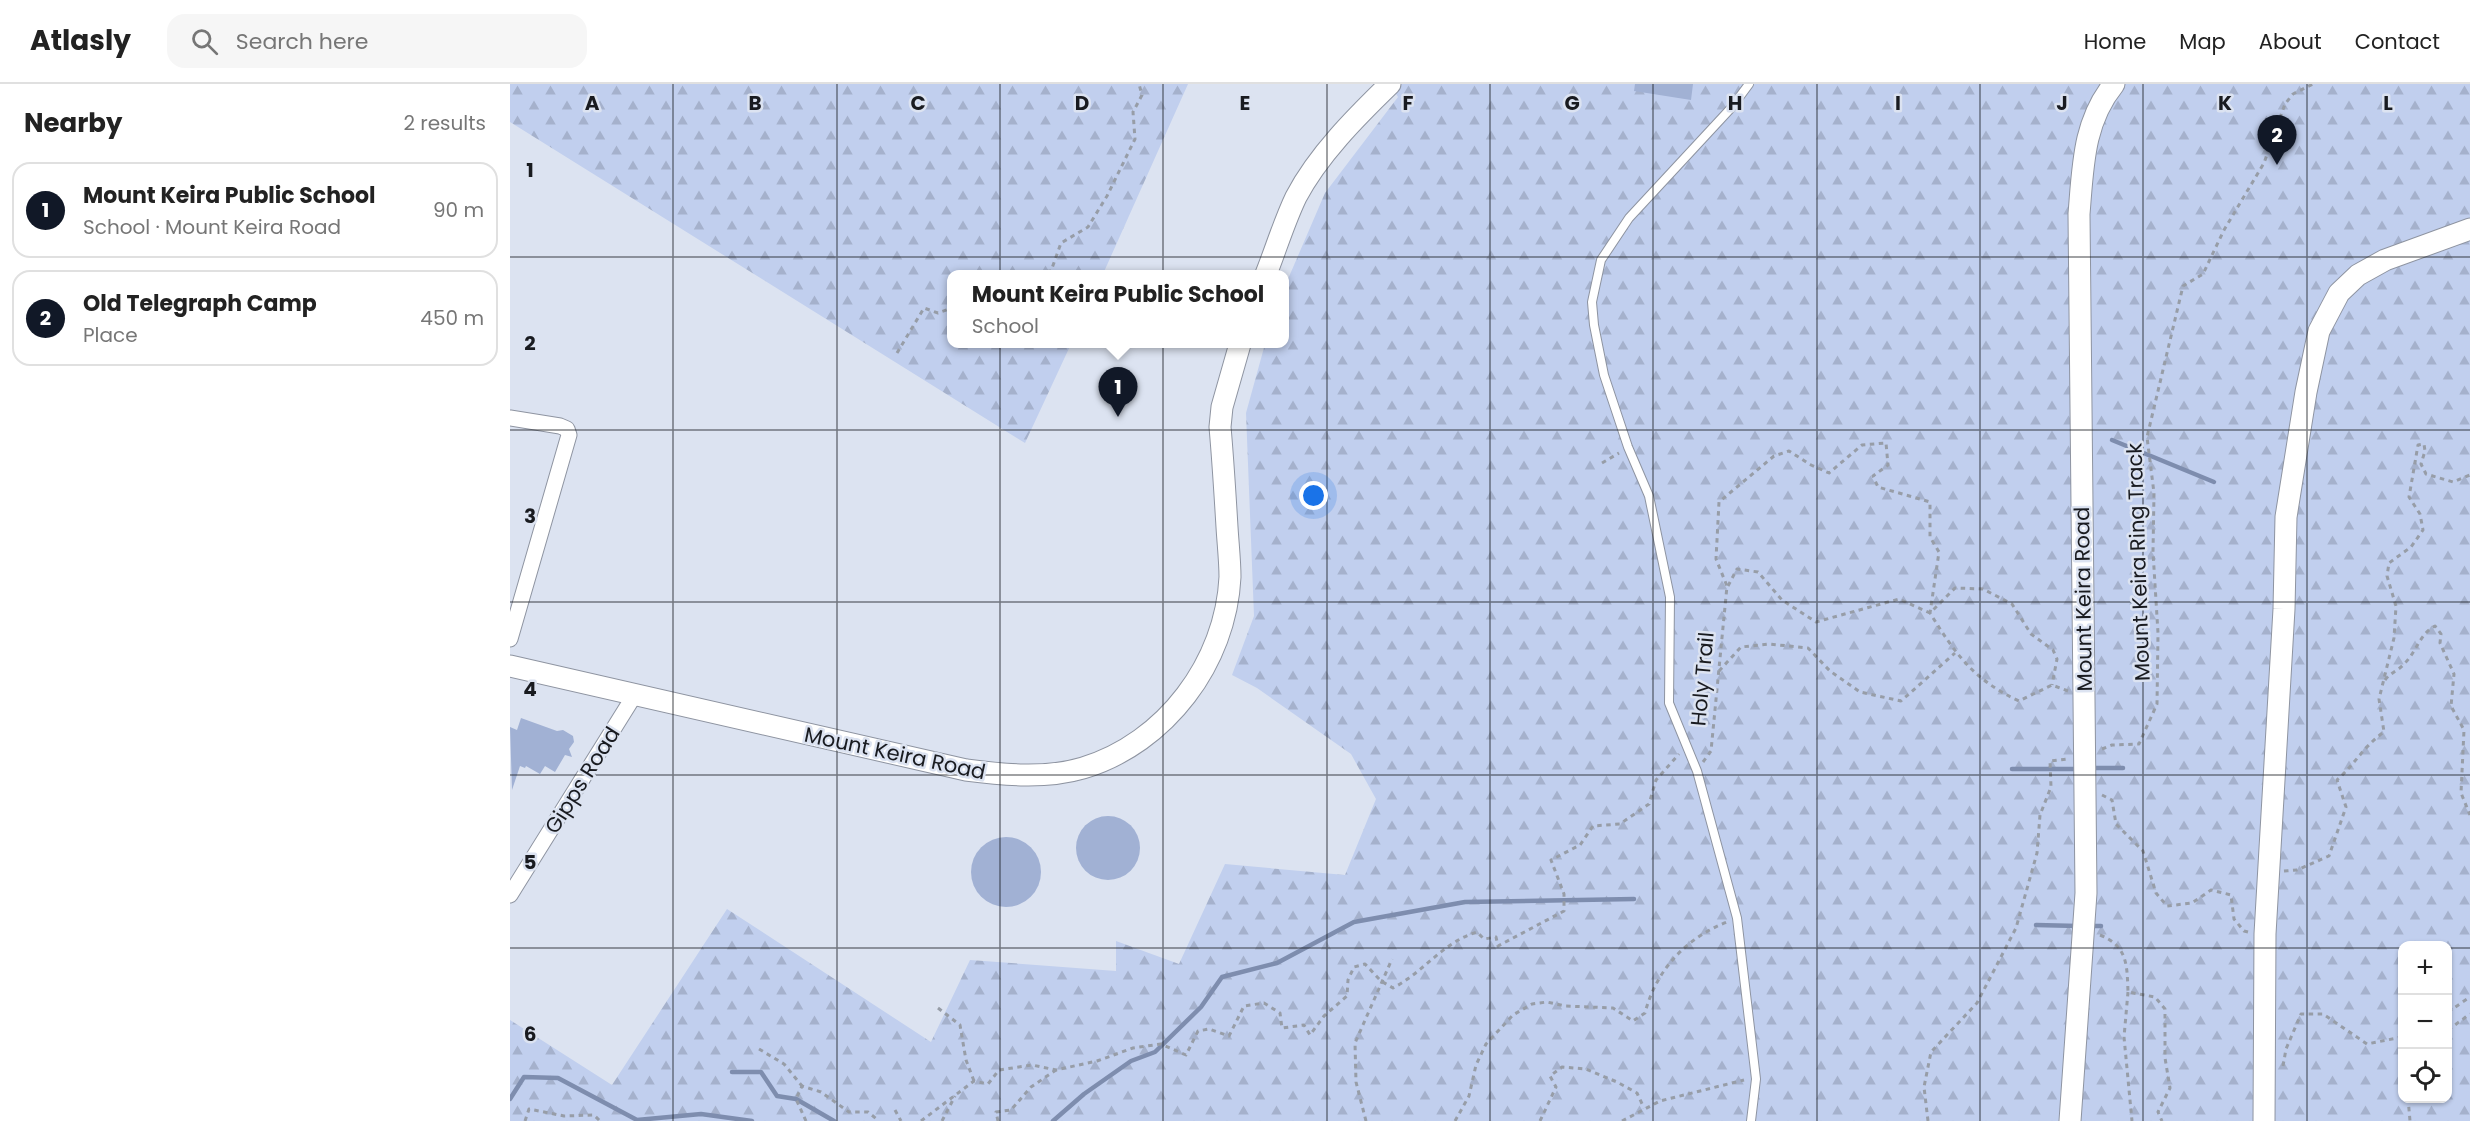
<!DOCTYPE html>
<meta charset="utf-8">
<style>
:root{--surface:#fff;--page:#f6f6f6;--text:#222;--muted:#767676;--line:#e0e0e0;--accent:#111827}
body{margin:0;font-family:Poppins,sans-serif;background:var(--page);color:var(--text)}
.controls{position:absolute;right:18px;bottom:18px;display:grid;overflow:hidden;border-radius:12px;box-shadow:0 2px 4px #0004}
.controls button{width:54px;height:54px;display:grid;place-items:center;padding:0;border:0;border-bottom:2px solid var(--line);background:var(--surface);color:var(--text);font:30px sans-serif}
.you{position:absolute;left:804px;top:412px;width:21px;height:21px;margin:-15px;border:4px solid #fff;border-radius:50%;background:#1a73e8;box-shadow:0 0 0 9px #1a73e833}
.badge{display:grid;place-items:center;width:39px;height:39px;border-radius:50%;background:var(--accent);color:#fff;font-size:20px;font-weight:700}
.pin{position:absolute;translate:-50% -50px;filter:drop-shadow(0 2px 3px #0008)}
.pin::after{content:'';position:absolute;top:32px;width:21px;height:18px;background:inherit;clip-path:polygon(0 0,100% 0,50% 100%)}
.popup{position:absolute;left:437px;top:186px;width:342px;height:78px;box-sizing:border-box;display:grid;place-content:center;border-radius:12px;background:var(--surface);filter:drop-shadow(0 2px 4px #0005);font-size:20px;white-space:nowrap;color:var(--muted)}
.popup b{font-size:22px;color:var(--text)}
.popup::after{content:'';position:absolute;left:50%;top:100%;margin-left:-12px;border:12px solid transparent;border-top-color:var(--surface)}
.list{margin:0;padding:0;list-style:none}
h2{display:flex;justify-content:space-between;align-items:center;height:78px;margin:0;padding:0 24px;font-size:26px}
h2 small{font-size:20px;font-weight:400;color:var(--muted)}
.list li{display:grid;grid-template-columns:39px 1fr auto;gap:18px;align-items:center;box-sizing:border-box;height:96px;margin:0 12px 12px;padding:0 12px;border:2px solid var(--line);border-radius:18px}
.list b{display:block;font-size:22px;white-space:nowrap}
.list p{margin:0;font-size:20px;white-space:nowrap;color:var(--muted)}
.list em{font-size:20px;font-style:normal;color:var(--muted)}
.icon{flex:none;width:33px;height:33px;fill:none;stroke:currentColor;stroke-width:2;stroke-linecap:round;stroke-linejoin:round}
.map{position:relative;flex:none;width:1960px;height:1037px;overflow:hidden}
header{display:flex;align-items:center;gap:36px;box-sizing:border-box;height:84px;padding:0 30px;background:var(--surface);border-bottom:2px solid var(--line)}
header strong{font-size:28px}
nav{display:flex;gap:33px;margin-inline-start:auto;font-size:21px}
.search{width:420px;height:54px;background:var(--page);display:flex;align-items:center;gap:15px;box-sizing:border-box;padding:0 21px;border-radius:18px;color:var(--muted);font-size:22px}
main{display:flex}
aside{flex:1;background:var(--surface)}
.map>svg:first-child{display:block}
.forest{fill:url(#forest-firs);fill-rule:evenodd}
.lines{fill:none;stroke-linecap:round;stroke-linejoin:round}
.stream{stroke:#7e8dae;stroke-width:4.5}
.building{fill:#a1b1d4}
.service-casing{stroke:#8e94a1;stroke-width:10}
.minor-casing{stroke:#8e94a1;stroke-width:17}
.secondary-casing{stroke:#8e94a1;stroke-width:23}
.path{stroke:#979da7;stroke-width:3;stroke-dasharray:4.5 4.5;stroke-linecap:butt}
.service{stroke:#fff;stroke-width:8}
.minor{stroke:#fff;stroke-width:15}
.secondary{stroke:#fff;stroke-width:21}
.grid{fill:none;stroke:#191b20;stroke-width:1.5;stroke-opacity:0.55}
.labels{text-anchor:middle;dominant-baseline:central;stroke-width:5;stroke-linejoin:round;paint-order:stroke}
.street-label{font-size:21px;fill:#191b20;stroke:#dce3f1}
.grid-label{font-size:20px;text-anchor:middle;font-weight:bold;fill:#191b20;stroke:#dce3f1;stroke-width:5;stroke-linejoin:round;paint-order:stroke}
</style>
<header>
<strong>Atlasly</strong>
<div class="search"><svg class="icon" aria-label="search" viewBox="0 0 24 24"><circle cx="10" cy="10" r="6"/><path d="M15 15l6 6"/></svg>Search here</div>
<nav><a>Home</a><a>Map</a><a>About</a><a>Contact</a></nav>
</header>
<main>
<aside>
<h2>Nearby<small>2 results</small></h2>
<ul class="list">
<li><span class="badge">1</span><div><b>Mount Keira Public School</b><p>School · Mount Keira Road</p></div><em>90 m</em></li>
<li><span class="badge">2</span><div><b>Old Telegraph Camp</b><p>Place</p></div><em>450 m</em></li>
</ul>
</aside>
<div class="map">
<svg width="1960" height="1037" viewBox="0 0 1960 1037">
<defs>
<pattern id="forest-firs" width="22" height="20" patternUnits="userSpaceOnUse" patternTransform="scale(1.5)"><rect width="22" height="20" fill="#c1cfee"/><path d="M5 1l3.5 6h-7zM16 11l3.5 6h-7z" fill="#a5b1cc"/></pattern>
</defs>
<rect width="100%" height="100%" fill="#dce3f1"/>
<!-- forest -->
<g class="forest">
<polygon points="0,0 678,0 593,190 442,190 442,260 561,260 515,359 0,38"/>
<path d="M880 0H1960V1037H0V936L102 1001 217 825 421 958 460 876 606 887V857L669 880 715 780 835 791 866 715 841 670 747 604 722 591 744 532 736 329 755 260H774L775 202 815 109 888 13ZM1892 862H1938V1014H1892Z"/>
</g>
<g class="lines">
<!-- stream -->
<g class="stream">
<polyline points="1602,356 1704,398"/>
<polyline points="1580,684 1613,684"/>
<polyline points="1502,685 1569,685"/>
<polyline points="1526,841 1568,842"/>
<polyline points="1579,842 1591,842"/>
<polyline points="222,988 251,988 267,1012 286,1015 324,1037"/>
<polyline points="0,1015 14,993 48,994 127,1036 191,1030 242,1037"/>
<polyline points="543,1037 574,1010 621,977 645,968 691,923 712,893 767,879 844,838 955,818 1124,815"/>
</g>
</g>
<!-- building -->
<g class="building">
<polygon points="1125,0 1183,0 1181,16 1124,7"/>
<polygon points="11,634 47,647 53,646 63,652 64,658 59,665 62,673 55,671 45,688 35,682 30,690 16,682 15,684 10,682 2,706 0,643 7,646"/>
<circle cx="598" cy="764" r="32"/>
<circle cx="496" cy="788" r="35"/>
</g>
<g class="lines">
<defs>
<polyline id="service" points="1239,0 1222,23 1119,134 1091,176 1082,218 1084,241 1094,291 1118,363 1139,412 1160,513 1159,619 1187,687 1227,834 1246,995 1241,1037"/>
<g id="minor">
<polyline points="0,334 50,342 57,345 59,351 0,555"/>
<polyline points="0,811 124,612"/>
</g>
<g id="secondary">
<path d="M756 190C766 165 774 138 786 113 808 71 846 33 880 0"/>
<path d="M0 582 456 686C494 691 536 695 573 684 656 659 716 578 720 493 720 477 718 460 717 443 715 410 713 376 710 343L712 323 730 260"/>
<path d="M1560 1037 1576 809 1569 130C1573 83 1573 38 1604 0"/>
<polyline points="1754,1037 1755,850 1774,525 1776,433 1796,308 1809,247 1829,209 1848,191 1875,176 1960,145"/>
</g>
</defs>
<!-- service casing -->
<use href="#service" class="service-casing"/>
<!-- minor casing -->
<use href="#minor" class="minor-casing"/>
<!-- secondary casing -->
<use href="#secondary" class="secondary-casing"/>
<!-- path -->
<g class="path">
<polyline points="519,190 541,187 551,159 578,143 597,112 625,55 623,28 632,11 629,0"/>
<polyline points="387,269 414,224 428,229 442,224"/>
<polyline points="1092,379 1109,369"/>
<polyline points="1218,502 1227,485 1248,488 1272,516 1306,538 1389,515 1420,529 1445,504 1473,505 1502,520 1521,550 1543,566 1547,575 1542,601"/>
<polyline points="1209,587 1231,563 1259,560 1298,564 1320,587 1350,608 1391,617 1445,569"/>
<path d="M1875 596C1881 588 1888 587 1894 580 1906 569 1910 549 1925 542L1931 550 1930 559 1944 590 1941 622 1954 646 1951 709 1960 731"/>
<polyline points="1592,665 1602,661 1629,660 1647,620 1648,549 1643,468 1644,409 1637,353 1673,202 1693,190 1714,146 1754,79 1775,20 1783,10 1803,0"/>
<path d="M1193 678 1201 667 1217 502 1206 475 1209 418 1264 372 1279 367 1301 381 1319 389 1352 361 1376 359 1378 381 1363 392 1368 403 1420 418V453L1429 468 1420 529C1446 571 1464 596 1509 617L1542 601 1558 607"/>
<polyline points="1592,711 1602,716 1606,740 1633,767 1646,809 1657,822 1682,819 1701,806 1721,811 1724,835 1734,847 1738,848"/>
<path d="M1774 787 1787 786 1819 772 1836 723 1827 696C1845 680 1854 662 1874 648L1869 615 1884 554 1886 522 1877 492 1879 479 1901 463 1913 446 1910 430 1899 413 1908 361 1914 360 1915 367 1911 380 1916 390 1943 398 1960 391"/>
<path d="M1590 851C1618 862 1617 882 1618 908L1645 913 1655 925V974L1660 1004 1648 1028 1652 1037"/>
<polyline points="1618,908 1614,953 1622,1037"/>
<polyline points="428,924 450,941 456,976 464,997"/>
<polyline points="1938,928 1960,913"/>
<polyline points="1938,946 1960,930"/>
<polyline points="249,965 274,980 292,1002"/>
<polyline points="1773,982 1776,965 1791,930 1813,930 1857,960 1892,953"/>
<polyline points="1892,996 1892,998"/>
<polyline points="1898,1014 1900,1037"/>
<polyline points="385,1026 391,1037"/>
<polyline points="15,1037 19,1025 54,1032 84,1031 90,1037"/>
<polyline points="296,1037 286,1015 292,1002 311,1008 339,1028 358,1028 369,1037"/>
<path d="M411 1037 464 997 478 1000 489 986 522 981 546 986 587 977 623 964 651 960 676 971 688 947 699 945 719 952 734 922 754 919 770 929 772 944 794 941 800 951 814 932 837 912 838 896 844 883 855 880 871 897 883 904C914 888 933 858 967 848L974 855 986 853 988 862 1054 827V810L1041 776 1070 761 1083 742 1110 740 1139 720 1146 696 1169 670"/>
<polyline points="432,1037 445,1012"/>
<polyline points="488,1037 486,1028 501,1026 521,1003 546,986"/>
<polyline points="856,1037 846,998 845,959 882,875"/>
<path d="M945 1037 959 1012 966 981 976 960 1003 931 1022 920 1037 918 1055 922 1103 924 1123 937 1135 929C1146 886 1176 854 1217 838"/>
<polyline points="1030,1037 1046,1003 1040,992 1052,983 1076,985 1107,998 1127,1009 1134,1024"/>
<polyline points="1112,1037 1150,1017 1234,996"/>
<polyline points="1418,1037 1414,1003 1421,968 1467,919 1506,844 1527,769 1530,731 1541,703 1540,677 1557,675"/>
</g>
<!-- service -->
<use href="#service" class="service"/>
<!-- minor -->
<use href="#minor" class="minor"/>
<!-- secondary -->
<use href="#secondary" class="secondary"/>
</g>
<!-- grid -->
<path class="grid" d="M163 0V1037M327 0V1037M490 0V1037M653 0V1037M817 0V1037M980 0V1037M1143 0V1037M1307 0V1037M1470 0V1037M1633 0V1037M1797 0V1037M0 173H1960M0 346H1960M0 518H1960M0 691H1960M0 864H1892M1938 864H1960"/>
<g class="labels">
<!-- street labels -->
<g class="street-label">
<text transform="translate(1628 478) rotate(-92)">Mount Keira Ring Track</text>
<text transform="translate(1573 515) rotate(-91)">Mount Keira Road</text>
<text transform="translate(1192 595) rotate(-85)">Holy Trail</text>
<text transform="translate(385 669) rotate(12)">Mount Keira Road</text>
<text transform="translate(72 696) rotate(-58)">Gipps Road</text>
</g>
</g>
<g class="grid-label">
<text x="82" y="26">A</text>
<text x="245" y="26">B</text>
<text x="408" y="26">C</text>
<text x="572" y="26">D</text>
<text x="735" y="26">E</text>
<text x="898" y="26">F</text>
<text x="1062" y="26">G</text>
<text x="1225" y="26">H</text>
<text x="1388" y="26">I</text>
<text x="1552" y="26">J</text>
<text x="1715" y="26">K</text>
<text x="1878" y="26">L</text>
<text x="20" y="93">1</text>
<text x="20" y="266">2</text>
<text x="20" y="439">3</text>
<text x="20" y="612">4</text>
<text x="20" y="785">5</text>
<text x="20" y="957">6</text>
</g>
</svg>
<div class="controls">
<button>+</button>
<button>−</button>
<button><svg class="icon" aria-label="locate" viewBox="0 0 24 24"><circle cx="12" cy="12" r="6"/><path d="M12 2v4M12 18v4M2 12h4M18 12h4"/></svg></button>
</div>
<div class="you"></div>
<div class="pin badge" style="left:608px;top:333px">1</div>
<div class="popup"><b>Mount Keira Public School</b>School</div>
<div class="pin badge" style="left:1767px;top:81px">2</div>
</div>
</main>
